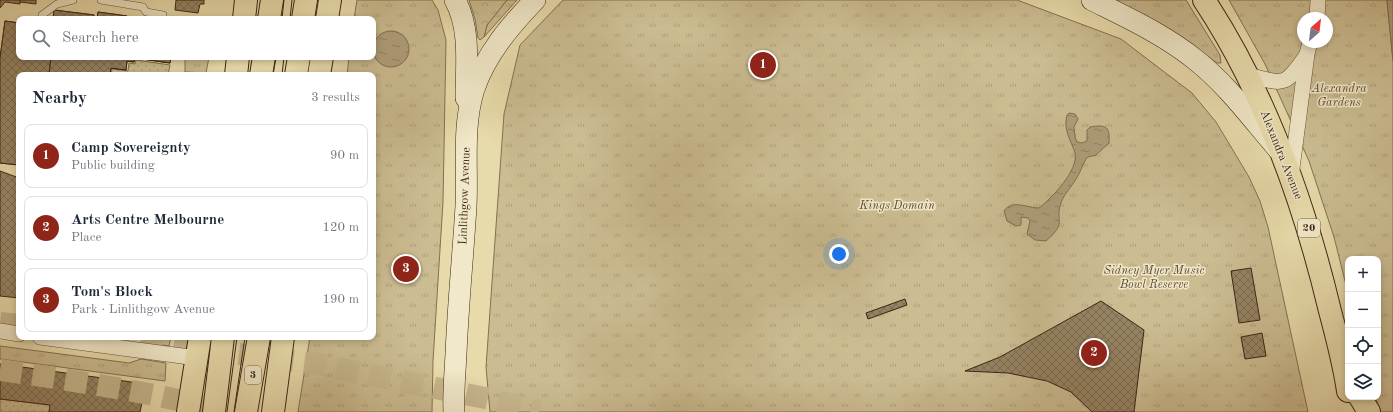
<!DOCTYPE html>
<meta charset="utf-8">
<style>
:root{--surface:#fff;--page:#f2f2f3;--text:#1f2937;--muted:#747a83;--line:#e0e1e3;--accent:#8f2418}
body{margin:0;font-family:"Old Standard TT",serif;background:var(--page);color:var(--text)}
.controls{position:absolute;right:12px;bottom:12px;display:grid;overflow:hidden;border-radius:8px;box-shadow:0 2px 6px #0003}
.controls button{width:36px;height:36px;display:grid;place-items:center;padding:0;border:0;border-bottom:1px solid var(--line);background:var(--surface);color:var(--text);font:20px sans-serif}
.compass{position:absolute;left:1297px;top:12px;width:36px;height:36px;border-radius:50%;background:var(--surface);box-shadow:0 2px 6px #0003;rotate:28deg}
.you{position:absolute;left:839px;top:254px;width:14px;height:14px;margin:-10px;border:3px solid #fff;border-radius:50%;background:#1a73e8;box-shadow:0 0 0 6px #1a73e833}
.badge{display:grid;place-items:center;width:26px;height:26px;border-radius:50%;background:var(--accent);color:#fff;font-size:13px;font-weight:700}
.pin{position:absolute;translate:-50% -50%;border:2px solid #fff;box-shadow:0 1px 4px #0006}
.list{margin:0;padding:0;list-style:none}
h2{display:flex;justify-content:space-between;align-items:center;height:52px;margin:0;padding:0 16px;font-size:17px}
h2 small{font-size:13px;font-weight:400;color:var(--muted)}
.list li{display:grid;grid-template-columns:26px 1fr auto;gap:12px;align-items:center;box-sizing:border-box;height:64px;margin:0 8px 8px;padding:0 8px;border:1px solid var(--line);border-radius:8px}
.list b{display:block;font-size:15px;white-space:nowrap}
.list p{margin:0;font-size:13px;white-space:nowrap;color:var(--muted)}
.list em{font-size:13px;font-style:normal;color:var(--muted)}
.icon{flex:none;width:22px;height:22px;fill:none;stroke:currentColor;stroke-width:2;stroke-linecap:round;stroke-linejoin:round}
.map{position:relative;flex:none;width:1393px;height:412px;overflow:hidden}
.search{position:absolute;background:var(--surface);box-shadow:0 2px 6px #0003;left:16px;top:16px;width:360px;height:44px;display:flex;align-items:center;gap:10px;box-sizing:border-box;padding:0 14px;border-radius:8px;color:var(--muted);font-size:15px}
.panel{position:absolute;background:var(--surface);box-shadow:0 2px 6px #0003;left:16px;top:72px;width:360px;height:268px;border-radius:8px}
.map>svg:first-child{display:block}
.grass{fill:url(#grass-tufts);stroke:#847052;fill-rule:evenodd}
.forest{fill:url(#forest-crowns);stroke:#847052}
.garden{fill:url(#garden-dots);stroke:#847052}
.water{fill:url(#water-ripples);stroke:#806d50}
.building{fill:url(#building-cross-hatch);stroke:#3c2414}
.lines{fill:none;stroke-linecap:round;stroke-linejoin:round}
.highway-tunnel{stroke:#c6b68d;stroke-width:22;stroke-dasharray:22 11;stroke-linecap:butt}
.lane-casing{stroke:#67523a;stroke-width:8}
.street-casing{stroke:#67523a;stroke-width:16}
.secondary-casing{stroke:#3c2414;stroke-width:22}
.primary-casing{stroke:#3c2414;stroke-width:24}
.highway-casing{stroke:#3c2414;stroke-width:24}
.lane{stroke:#f0e8c8;stroke-width:7}
.street{stroke:#f0e8c8;stroke-width:15}
.secondary{stroke:#f0e8c8;stroke-width:21}
.primary{stroke:#e8dbab;stroke-width:22}
.highway{stroke:#e8dbab;stroke-width:22}
.tram{stroke:#3c2414;stroke-width:1}
.labels{text-anchor:middle;dominant-baseline:central;stroke-width:3;stroke-linejoin:round;paint-order:stroke}
.shield{fill:#f0e8c8;stroke:#725f4a;stroke-width:1}
.shield-label{font-size:11px;font-weight:bold;fill:#3c2414}
.park-label{font-size:12px;font-style:italic;fill:#604a33;stroke:#f0e8c8}
.street-label{font-size:12px;fill:#3c2414;stroke:#f0e8c8}
</style>
<div class="map">
<svg width="1393" height="412" viewBox="0 0 1393 412">
<defs>
<pattern id="grass-tufts" width="24" height="20" patternUnits="userSpaceOnUse"><rect width="24" height="20" fill="#cbbc91"/><path d="M3 7l-1-3M5 7V3M7 7l1-3M15 17l-1-3M17 17v-4M19 17l1-3" fill="none" stroke="#afa17c"/></pattern>
<pattern id="forest-crowns" width="20" height="18" patternUnits="userSpaceOnUse"><rect width="20" height="18" fill="#cbbc91"/><path d="M2 6a3 3 0 1 1 6 0M12 15a3 3 0 1 1 6 0" fill="none" stroke="#afa17c"/></pattern>
<pattern id="garden-dots" width="8" height="8" patternUnits="userSpaceOnUse"><rect width="8" height="8" fill="#cbbc91"/><path d="M2 2h.1M6 6h.1" fill="none" stroke="#afa17c" stroke-width="1.8" stroke-linecap="round"/></pattern>
<pattern id="water-ripples" width="26" height="14" patternUnits="userSpaceOnUse"><rect width="26" height="14" fill="#ae9d78"/><path d="M2 4q2-2 4 0t4 0M15 11q2-2 4 0t4 0" fill="none" stroke="#8f8061"/></pattern>
<pattern id="building-cross-hatch" width="8" height="8" patternUnits="userSpaceOnUse"><rect width="8" height="8" fill="#958363"/><path d="M0 0l8 8M0 8l8-8" fill="none" stroke="#7b6b50"/></pattern>
</defs>
<rect width="100%" height="100%" fill="#e8dbab"/>
<filter id="stains"><feTurbulence type="fractalNoise" baseFrequency=".005" numOctaves="4"/><feColorMatrix values="0 0 0 0 .2 0 0 0 0 .09 0 0 0 0 .02 0 0 0 .5 -.17"/></filter>
<radialGradient id="worn" r=".72"><stop offset=".6" stop-color="#630" stop-opacity="0"/><stop offset="1" stop-color="#630" stop-opacity=".3"/></radialGradient>
<!-- grass -->
<g class="grass">
<polygon points="357,0 432,0 438,10 446,40 443,202 433,361 432,412 298,412 310,337 373,337 373,75 347,75 349,57 373,57 373,19 354,19"/>
<polygon points="507,0 517,0 484,37 487,25"/>
<polygon points="563,0 1017,0 1121,39 1192,93 1216,122 1249,177 1260,201 1268,227 1308,412 490,412 486,367 504,114 520,45"/>
<polygon points="1113,0 1186,0 1220,55 1221,63 1217,63 1162,26"/>
<path d="M1229 0H1387L1393 61V412H1381L1375 397H1378V259H1348V293L1334 237 1309 161 1265 64ZM1303 18H1327V42H1303Z"/>
<polygon points="185,57 209,57 206,73 185,72"/>
<polygon points="144,337 171,337 169,346 143,342"/>
<polygon points="0,346 129,363 141,359 166,363 165,381 0,359"/>
</g>
<!-- forest -->
<polygon class="forest" points="469,0 507,0 487,25 484,37 480,40 478,38 475,19"/>
<!-- garden -->
<g class="garden">
<polygon points="136,60 170,65 168,75 111,75 112,69 128,71 129,63 135,64"/>
<polygon points="0,399 50,405 49,412 0,412"/>
</g>
<!-- water -->
<g class="water">
<polygon points="1387,0 1393,0 1393,61"/>
<circle cx="391" cy="49" r="18"/>
<path d="M1069 113 1075 114 1078 119 1074 127 1075 137 1077 142 1082 143 1087 141V130L1090 127C1107 124 1110 127 1109 143L1096 155 1088 157 1086 159C1082 166 1080 173 1076 179 1072 186 1065 193 1062 200 1053 222 1069 221 1046 241L1035 240 1027 234 1030 221 1028 218 1021 217V225L1016 226 1007 221 1004 211C1012 199 1028 208 1039 208 1051 199 1079 170 1075 153 1071 140 1063 130 1067 115Z"/>
</g>
<!-- building -->
<g class="building">
<polygon points="0,0 20,0 20,4 5,2 0,8"/>
<polygon points="20,0 36,0 36,4 20,2"/>
<polygon points="176,0 204,0 204,4 200,4 198,13 175,10"/>
<polygon points="54,10 94,15 93,18 97,19 98,12 127,16 127,19 53,19"/>
<polygon points="54,10 94,15 93,18 97,19 98,12 127,16 127,19 53,19"/>
<polygon points="5,21 19,23 19,57 171,57 170,63 135,58 134,62 127,61 126,70 111,68 110,75 19,75 18,145 19,145 19,165 0,163 0,58"/>
<polygon points="5,21 19,23 19,57 51,57 49,75 19,75 18,145 19,145 19,165 0,163 0,58"/>
<polygon points="51,57 171,57 170,63 135,58 134,62 127,61 126,70 111,68 110,75 49,75"/>
<polygon points="0,171 19,178 19,298 0,296"/>
<polygon points="1251,268 1260,320 1239,323 1231,271"/>
<polygon points="905,299 907,305 868,319 866,313"/>
<polygon points="1101,301 1144,330 1134,412 1092,412 1071,392 1047,381 1008,373 965,371 1000,357"/>
<polygon points="1262,333 1266,356 1245,359 1241,337"/>
<polygon points="0,364 146,384 140,412 49,412 50,405 0,399"/>
</g>
<g class="lines">
<!-- highway-tunnel -->
<g class="highway-tunnel">
<polyline points="0,323 19,325"/>
<polyline points="108,337 317,364 490,399 539,412"/>
<path d="M0 370C76 381 153 392 227 412"/>
</g>
<defs>
<g id="lane">
<polyline points="101,0 143,7 146,12 163,15"/>
<polyline points="42,15 57,4 73,0"/>
</g>
<g id="street">
<polyline points="1317,18 1318,0"/>
<path d="M1248 75C1284 84 1284 88 1306 56"/>
<polyline points="1291,176 1307,54 1310,42"/>
<polyline points="0,331 19,334"/>
<polyline points="40,337 197,358"/>
</g>
<g id="secondary">
<path d="M455 0C471 29 466 66 466 98"/>
<path d="M1092 0C1128 18 1165 35 1197 61 1228 86 1252 119 1278 149"/>
<path d="M454 412C453 393 455 374 456 354 458 305 463 256 466 206 468 168 462 127 474 89 486 54 510 26 535 0"/>
</g>
<g id="primary">
<polyline points="244,19 246,0"/>
<polyline points="269,19 272,0"/>
<polyline points="303,19 306,0"/>
<polyline points="327,19 330,0"/>
<polyline points="236,75 238,57"/>
<polyline points="261,75 264,57"/>
<polyline points="296,75 299,57"/>
<polyline points="319,75 322,57"/>
<polyline points="188,412 200,337"/>
<polyline points="214,412 223,337"/>
<polyline points="246,412 259,337"/>
<polyline points="273,412 283,337"/>
</g>
<g id="highway">
<path d="M1204 0C1266 94 1304 202 1330 311 1337 337 1344 364 1348 391"/>
<polyline points="1360,397 1369,412"/>
</g>
</defs>
<!-- lane casing -->
<use href="#lane" class="lane-casing"/>
<!-- street casing -->
<use href="#street" class="street-casing"/>
<!-- secondary casing -->
<use href="#secondary" class="secondary-casing"/>
<!-- primary casing -->
<use href="#primary" class="primary-casing"/>
<!-- highway casing -->
<use href="#highway" class="highway-casing"/>
<!-- lane -->
<use href="#lane" class="lane"/>
<!-- street -->
<use href="#street" class="street"/>
<!-- secondary -->
<use href="#secondary" class="secondary"/>
<!-- primary -->
<use href="#primary" class="primary"/>
<!-- highway -->
<use href="#highway" class="highway"/>
<!-- tram -->
<g class="tram">
<polyline points="282,19 284,0"/>
<polyline points="290,19 292,0"/>
<polyline points="273,75 276,57"/>
<polyline points="282,75 284,57"/>
<polyline points="227,412 237,337"/>
<polyline points="234,412 245,337"/>
</g>
</g>
<g class="labels">
<!-- shield labels -->
<g class="shield">
<rect x="1298" y="219" width="22" height="18" rx="3"/>
<rect x="245" y="366" width="16" height="18" rx="3"/>
</g>
<g class="shield-label">
<text x="1309" y="228">20</text>
<text x="253" y="375">3</text>
</g>
<!-- park labels -->
<g class="park-label">
<text x="1339" y="89">Alexandra<tspan x="1339" dy="14">Gardens</tspan></text>
<text x="897" y="206">Kings Domain</text>
<text x="1154" y="271">Sidney Myer Music<tspan x="1154" dy="14">Bowl Reserve</tspan></text>
</g>
<!-- street labels -->
<g class="street-label">
<text transform="translate(1281 155) rotate(68)">Alexandra Avenue</text>
<text transform="translate(465 196) rotate(-88)">Linlithgow Avenue</text>
</g>
</g>
<rect width="100%" height="100%" filter="url(#stains)"/>
<rect width="100%" height="100%" fill="url(#worn)"/>
</svg>
<div class="controls">
<button>+</button>
<button>−</button>
<button><svg class="icon" aria-label="locate" viewBox="0 0 24 24"><circle cx="12" cy="12" r="6"/><path d="M12 2v4M12 18v4M2 12h4M18 12h4"/></svg></button>
<button><svg class="icon" aria-label="layers" viewBox="0 0 24 24"><path d="M12 4l9 5-9 5-9-5zM3 14l9 5 9-5"/></svg></button>
</div>
<svg class="compass" viewBox="-18 -18 36 36"><path d="M0-13l5 13h-10z" fill="#e53935"/><path d="M0 13l5-13h-10z" fill="#747a83"/></svg>
<div class="you"></div>
<div class="pin badge" style="left:763px;top:65px">1</div>
<div class="pin badge" style="left:1094px;top:353px">2</div>
<div class="pin badge" style="left:406px;top:269px">3</div>
<div class="search"><svg class="icon" aria-label="search" viewBox="0 0 24 24"><circle cx="10" cy="10" r="6"/><path d="M15 15l6 6"/></svg>Search here</div>
<section class="panel">
<h2>Nearby<small>3 results</small></h2>
<ul class="list">
<li><span class="badge">1</span><div><b>Camp Sovereignty</b><p>Public building</p></div><em>90 m</em></li>
<li><span class="badge">2</span><div><b>Arts Centre Melbourne</b><p>Place</p></div><em>120 m</em></li>
<li><span class="badge">3</span><div><b>Tom's Block</b><p>Park · Linlithgow Avenue</p></div><em>190 m</em></li>
</ul>
</section>
</div>
